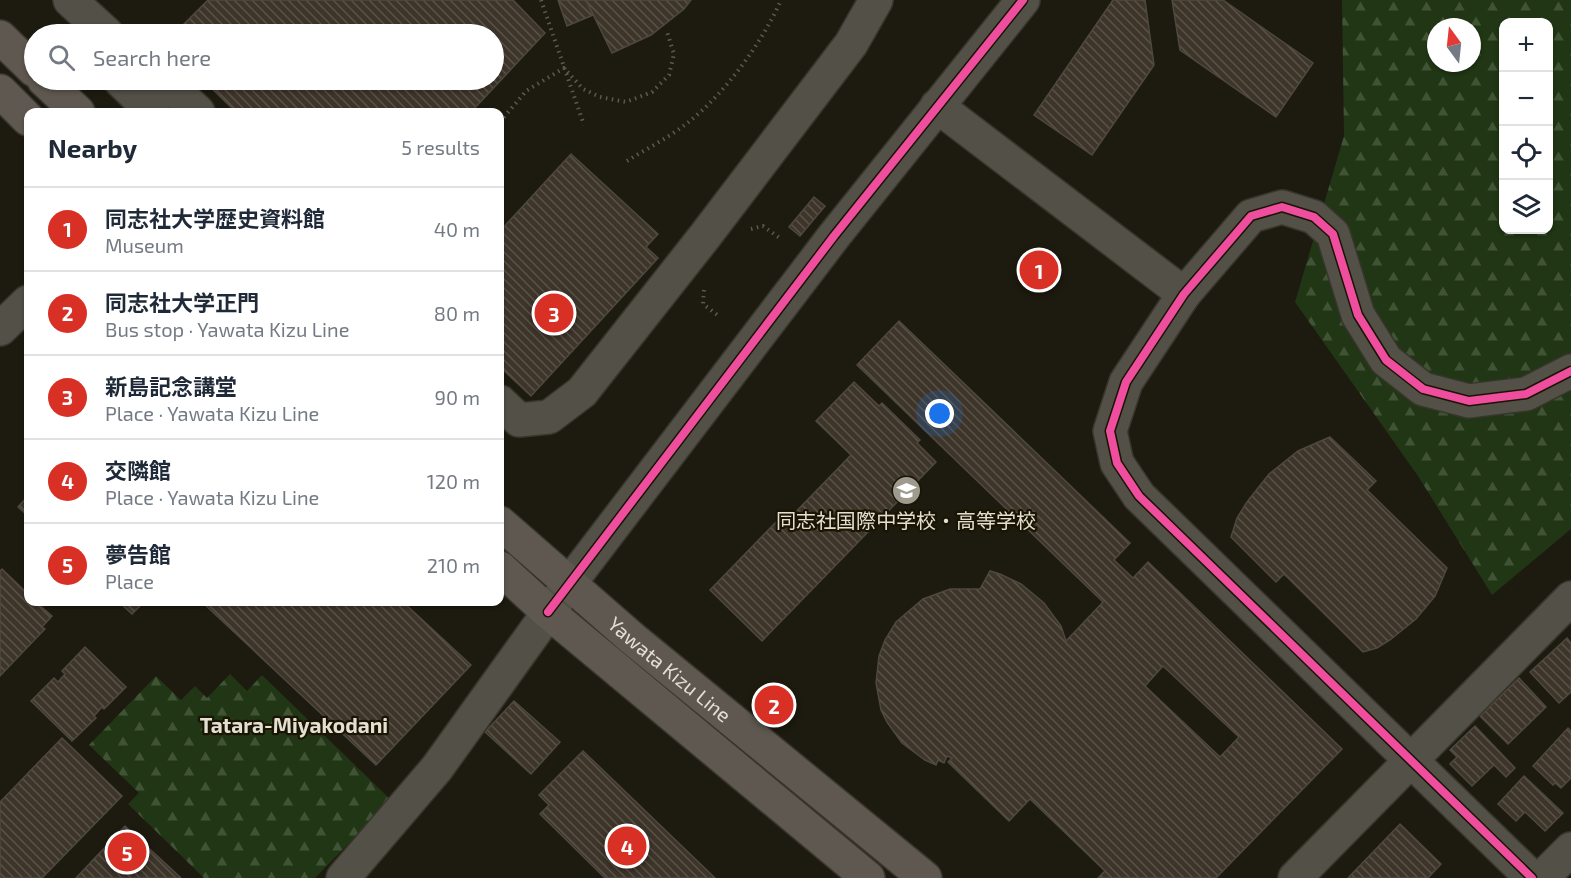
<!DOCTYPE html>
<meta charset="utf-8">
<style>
:root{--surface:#fff;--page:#f2f2f3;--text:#1f2937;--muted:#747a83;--line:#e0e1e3;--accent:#d93025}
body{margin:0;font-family:"Exo 2","Noto Sans JP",sans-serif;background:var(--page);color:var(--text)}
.controls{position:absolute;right:18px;top:18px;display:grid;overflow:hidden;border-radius:12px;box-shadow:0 2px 4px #0004}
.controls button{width:54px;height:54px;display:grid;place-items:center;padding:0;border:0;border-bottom:2px solid var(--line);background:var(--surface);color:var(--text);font:30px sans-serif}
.compass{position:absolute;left:1427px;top:18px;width:54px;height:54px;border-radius:50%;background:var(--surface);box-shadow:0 2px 4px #0004;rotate:345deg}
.you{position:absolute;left:940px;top:414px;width:21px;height:21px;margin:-15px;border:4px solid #fff;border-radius:50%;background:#1a73e8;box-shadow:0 0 0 9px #1a73e833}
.badge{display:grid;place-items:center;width:39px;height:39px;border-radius:50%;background:var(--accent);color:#fff;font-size:20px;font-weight:700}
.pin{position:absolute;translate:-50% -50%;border:3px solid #fff;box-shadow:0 2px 6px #0006}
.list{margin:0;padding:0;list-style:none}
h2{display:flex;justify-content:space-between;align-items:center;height:78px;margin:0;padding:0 24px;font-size:26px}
h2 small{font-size:20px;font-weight:400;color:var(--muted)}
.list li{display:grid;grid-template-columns:39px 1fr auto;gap:18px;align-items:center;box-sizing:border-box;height:84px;padding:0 24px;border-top:2px solid var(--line)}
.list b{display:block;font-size:22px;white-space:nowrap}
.list p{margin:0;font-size:20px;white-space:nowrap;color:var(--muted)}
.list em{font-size:20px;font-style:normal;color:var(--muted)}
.icon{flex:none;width:33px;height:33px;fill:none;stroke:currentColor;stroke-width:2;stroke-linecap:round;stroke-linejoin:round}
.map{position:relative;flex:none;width:1571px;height:878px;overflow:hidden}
.search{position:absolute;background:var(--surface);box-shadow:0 2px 4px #0004;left:24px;top:24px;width:480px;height:66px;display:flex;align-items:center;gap:15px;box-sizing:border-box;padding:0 21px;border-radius:33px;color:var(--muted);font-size:22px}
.panel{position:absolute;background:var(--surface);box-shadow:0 2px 4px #0004;left:24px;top:108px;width:480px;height:498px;border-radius:12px}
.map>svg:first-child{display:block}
.forest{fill:url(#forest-firs);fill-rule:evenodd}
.building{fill:url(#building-back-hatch);stroke:#4d4840;stroke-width:1.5;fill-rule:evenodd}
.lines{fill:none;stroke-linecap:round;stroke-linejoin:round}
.minor-casing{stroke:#38352d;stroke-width:36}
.major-casing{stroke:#38352d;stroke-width:36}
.path{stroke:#5b5951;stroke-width:4;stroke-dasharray:1.5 4.5;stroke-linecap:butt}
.minor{stroke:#525047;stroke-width:33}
.major{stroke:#5e5850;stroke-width:33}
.cycleway-casing{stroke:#1a1402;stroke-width:11}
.cycleway{stroke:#ef4d9e;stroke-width:8}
.labels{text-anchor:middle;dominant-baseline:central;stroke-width:4.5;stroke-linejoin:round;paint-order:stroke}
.poi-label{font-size:20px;fill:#e3e0d3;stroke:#1a1402}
.street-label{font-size:20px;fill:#e3e0d3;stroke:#1a1402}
.neighbourhood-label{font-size:21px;font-weight:bold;fill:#e3e0d3;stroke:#1a1402}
</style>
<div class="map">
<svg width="1571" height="878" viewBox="0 0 1571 878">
<defs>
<pattern id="forest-firs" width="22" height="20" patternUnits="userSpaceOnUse" patternTransform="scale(1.5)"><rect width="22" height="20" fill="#203614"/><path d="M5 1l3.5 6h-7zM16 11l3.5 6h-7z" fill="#405335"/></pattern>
<pattern id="building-back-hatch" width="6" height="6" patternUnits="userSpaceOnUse" patternTransform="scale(1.5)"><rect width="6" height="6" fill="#3e352a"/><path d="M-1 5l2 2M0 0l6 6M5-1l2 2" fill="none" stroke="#5a5248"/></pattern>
</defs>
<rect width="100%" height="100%" fill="#1d1a0f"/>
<!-- forest -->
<g class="forest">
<path d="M1342 0H1571V529L1492 595 1418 476 1295 302 1344 136ZM1504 22H1548V230H1504ZM1436 27H1472V63H1436Z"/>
<polygon points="230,674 247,691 262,675 391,800 315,878 204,878 128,804 139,793 89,745 156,676 181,700 195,686 207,698"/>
</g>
<!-- building -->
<g class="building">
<polygon points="208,0 513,0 545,33 471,112 236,112 203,80 494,80 494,34 174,34"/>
<polygon points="558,0 586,0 593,15 567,26"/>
<polygon points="586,0 691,0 684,9 651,35 612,53"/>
<polygon points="1113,0 1145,0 1154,65 1092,155 1034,115"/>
<polygon points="1172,0 1223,0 1313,63 1276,117 1180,50"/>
<polygon points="571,154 658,234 646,247 658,258 531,396 500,367 500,231"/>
<polygon points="814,197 825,206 800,236 789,227"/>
<path d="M899 321 1130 543 1114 560 1133 578 1148 562 1342 749 1216 878H1098L1105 871 1030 799 1009 821 948 762 952 758 947 756 944 763 938 760 936 765 925 760 902 743 887 722 881 710 876 683 879 656 885 640 896 622 923 599 950 589H980L990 571 1000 574 1021 584 1044 603 1061 626 1066 641 1103 602 857 365ZM1163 666 1239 737 1220 757 1145 686Z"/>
<polygon points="854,382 879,406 882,403 920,440 917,443 936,462 762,641 710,590 777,521 782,526 851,455 816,421"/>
<polygon points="1330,437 1376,481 1367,490 1447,568 1435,596 1416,619 1390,640 1377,648 1363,652 1284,574 1276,582 1231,537 1237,518 1247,502 1269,474 1298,451"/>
<polygon points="28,496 28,516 18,507"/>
<polygon points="2,569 28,594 28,602 36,602 52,616 42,627 45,629 0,676 0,571"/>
<polygon points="119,602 144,602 132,614"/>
<polygon points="202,602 403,602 471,665 376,765"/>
<polygon points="1567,638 1571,643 1571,692 1559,703 1530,672"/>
<polygon points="85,647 126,687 104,709 102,707 94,716 96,718 72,741 31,701 54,678 58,682 65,674 62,671"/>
<polygon points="1519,678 1546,707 1508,744 1480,716"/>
<polygon points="514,701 560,742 531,774 485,732"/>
<polygon points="1475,726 1515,768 1506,777 1494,765 1472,786 1450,764 1457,757 1450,750"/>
<polygon points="1568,728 1571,731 1571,778 1561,788 1555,783 1553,785 1533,766"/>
<polygon points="62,738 122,796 42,878 0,878 0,802"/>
<polygon points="583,751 715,878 605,878 540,814 549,805 539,795"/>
<polygon points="1524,776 1563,813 1545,831 1525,812 1516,821 1498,804"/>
<polygon points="1400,824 1441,864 1428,878 1348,878"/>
<polygon points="125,826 181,878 76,878"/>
</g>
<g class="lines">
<defs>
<g id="minor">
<polyline points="70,0 107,34"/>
<polyline points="120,80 153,112"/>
<polyline points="164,80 198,112"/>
<polyline points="937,106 1184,294"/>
<polyline points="0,329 28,302"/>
<polyline points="500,402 519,420 549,417 582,392 705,236 851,44 876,0"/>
<polyline points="343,878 437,768 569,584 834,236 1023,0"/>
<polyline points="1295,878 1571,598"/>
<polyline points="1532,878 1139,496 1117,463 1110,431 1126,382 1184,294 1251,216 1282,207 1314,217 1333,234 1358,315 1386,360 1423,389 1469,401 1526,394 1571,371"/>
<polyline points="1542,878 1571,849"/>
</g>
<g id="major">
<polyline points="0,37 34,70"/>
<polyline points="44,80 78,112"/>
<polyline points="0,91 28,119"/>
<path id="s1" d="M500 523 633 639 925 878"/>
<polyline points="500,568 548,612 868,878"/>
</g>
</defs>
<!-- minor casing -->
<use href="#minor" class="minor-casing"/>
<!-- major casing -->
<use href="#major" class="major-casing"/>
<!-- path -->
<g class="path">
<polyline points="541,0 584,125"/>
<polyline points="500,122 526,91 564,68 583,89 600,97 626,102 652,92 669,75 674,54 667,32"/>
<path d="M627 161C646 149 668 138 686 124 724 95 762 43 781 0"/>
<polyline points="751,229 763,226 781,239"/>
<polyline points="704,290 703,304 720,317"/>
</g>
<!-- minor -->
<use href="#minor" class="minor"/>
<!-- major -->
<use href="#major" class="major"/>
<defs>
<g id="cycleway">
<polyline points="548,612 834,236 1023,0"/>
<polyline points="1532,878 1139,496 1117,463 1110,431 1126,382 1184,294 1251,216 1282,207 1314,217 1333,234 1358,315 1386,360 1423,389 1469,401 1526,394 1571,371"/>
</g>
</defs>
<!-- cycleway casing -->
<use href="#cycleway" class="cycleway-casing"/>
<!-- cycleway -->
<use href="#cycleway" class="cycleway"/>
</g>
<!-- icons -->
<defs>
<symbol id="school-disc" viewBox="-11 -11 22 22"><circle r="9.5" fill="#9e9b8e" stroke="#1a1402"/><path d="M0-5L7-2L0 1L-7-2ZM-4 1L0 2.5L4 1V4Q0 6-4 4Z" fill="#fff"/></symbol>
</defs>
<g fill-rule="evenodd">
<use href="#school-disc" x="890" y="474" width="33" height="33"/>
</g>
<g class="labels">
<!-- poi labels -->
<g class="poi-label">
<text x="906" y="520">同志社国際中学校・高等学校</text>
</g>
<!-- street labels -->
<g class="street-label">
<text stroke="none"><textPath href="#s1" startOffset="224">Yawata Kizu Line</textPath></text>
</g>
<!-- neighbourhood labels -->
<g class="neighbourhood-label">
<text x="294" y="724">Tatara-Miyakodani</text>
</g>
</g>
</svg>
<div class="controls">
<button>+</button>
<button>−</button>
<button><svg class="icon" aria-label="locate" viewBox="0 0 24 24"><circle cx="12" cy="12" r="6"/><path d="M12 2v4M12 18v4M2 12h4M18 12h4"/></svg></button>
<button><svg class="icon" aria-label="layers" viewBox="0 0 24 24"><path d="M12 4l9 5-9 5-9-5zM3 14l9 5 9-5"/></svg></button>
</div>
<svg class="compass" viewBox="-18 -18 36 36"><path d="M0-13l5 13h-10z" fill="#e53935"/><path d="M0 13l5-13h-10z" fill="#747a83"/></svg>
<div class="you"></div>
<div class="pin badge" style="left:1039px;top:270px">1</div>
<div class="pin badge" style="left:774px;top:705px">2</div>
<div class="pin badge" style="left:554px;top:313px">3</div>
<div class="pin badge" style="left:627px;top:846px">4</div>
<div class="pin badge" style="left:127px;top:852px">5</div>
<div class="search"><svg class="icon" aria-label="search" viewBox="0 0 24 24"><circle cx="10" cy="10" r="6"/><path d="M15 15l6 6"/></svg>Search here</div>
<section class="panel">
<h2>Nearby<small>5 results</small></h2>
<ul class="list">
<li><span class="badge">1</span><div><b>同志社大学歴史資料館</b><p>Museum</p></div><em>40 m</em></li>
<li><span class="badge">2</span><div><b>同志社大学正門</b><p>Bus stop · Yawata Kizu Line</p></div><em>80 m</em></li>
<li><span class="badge">3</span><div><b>新島記念講堂</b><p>Place · Yawata Kizu Line</p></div><em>90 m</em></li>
<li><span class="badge">4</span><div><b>交隣館</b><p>Place · Yawata Kizu Line</p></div><em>120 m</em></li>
<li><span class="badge">5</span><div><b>夢告館</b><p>Place</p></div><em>210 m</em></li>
</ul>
</section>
</div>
